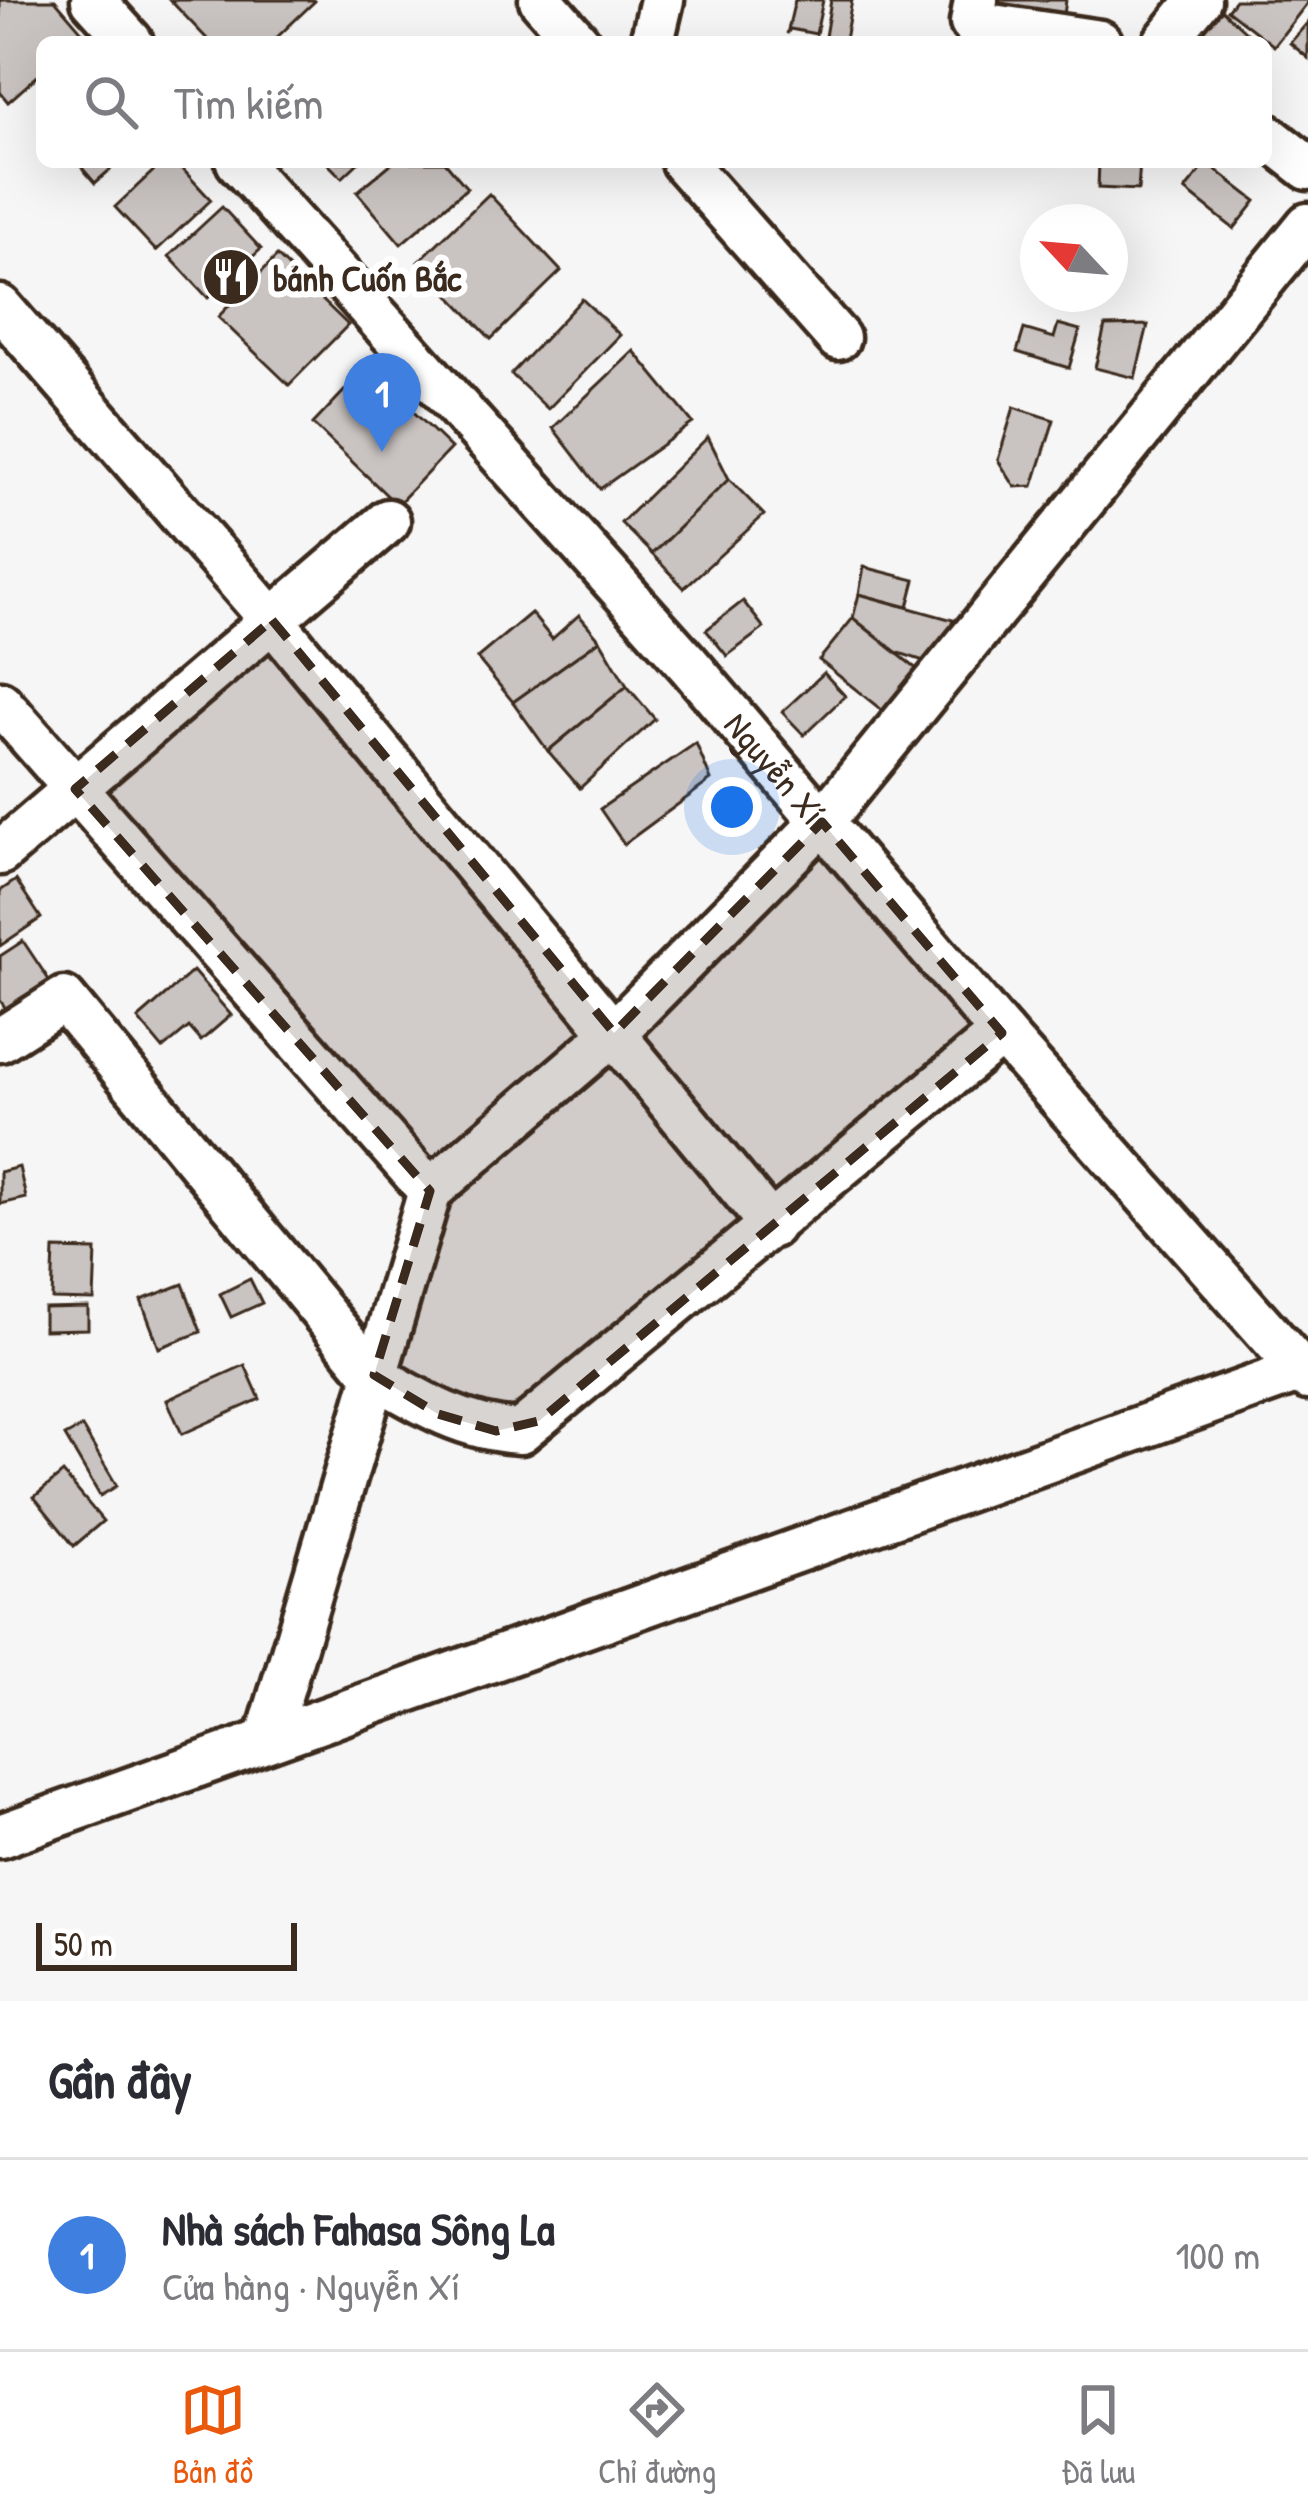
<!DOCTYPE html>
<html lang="vi">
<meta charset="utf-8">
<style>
:root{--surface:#fff;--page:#f7f7f7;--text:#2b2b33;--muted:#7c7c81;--line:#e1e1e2;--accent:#ea580c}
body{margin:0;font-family:"Patrick Hand",sans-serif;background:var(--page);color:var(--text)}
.compass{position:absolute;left:1020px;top:204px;width:108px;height:108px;border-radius:50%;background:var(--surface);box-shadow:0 12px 48px #0002;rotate:296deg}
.scale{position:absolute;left:36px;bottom:30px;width:261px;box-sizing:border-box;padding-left:12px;border:6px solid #3b2a1e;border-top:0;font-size:33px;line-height:42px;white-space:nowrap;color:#3b2a1e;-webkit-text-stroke:9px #fff;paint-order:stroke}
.you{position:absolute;left:732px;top:807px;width:42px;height:42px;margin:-30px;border:9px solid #fff;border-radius:50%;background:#1a73e8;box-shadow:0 0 0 18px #1a73e833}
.badge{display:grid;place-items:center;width:78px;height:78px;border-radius:50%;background:var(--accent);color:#fff;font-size:39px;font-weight:700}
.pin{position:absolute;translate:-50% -99px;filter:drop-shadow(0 3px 6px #0008)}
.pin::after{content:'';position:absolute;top:63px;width:42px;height:36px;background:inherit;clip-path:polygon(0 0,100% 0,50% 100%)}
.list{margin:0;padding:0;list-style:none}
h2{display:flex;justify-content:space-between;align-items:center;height:156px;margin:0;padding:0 48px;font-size:51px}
h2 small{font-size:39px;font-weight:400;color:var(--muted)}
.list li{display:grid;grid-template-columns:78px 1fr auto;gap:36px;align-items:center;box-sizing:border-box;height:192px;padding:0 48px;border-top:3px solid var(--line)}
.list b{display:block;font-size:45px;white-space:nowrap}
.list p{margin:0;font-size:39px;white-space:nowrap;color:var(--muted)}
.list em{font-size:39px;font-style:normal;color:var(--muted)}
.icon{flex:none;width:66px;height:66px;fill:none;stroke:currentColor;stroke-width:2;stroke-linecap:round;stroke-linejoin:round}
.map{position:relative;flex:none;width:1308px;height:2001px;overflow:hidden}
.search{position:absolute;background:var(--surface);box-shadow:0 12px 48px #0002;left:36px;right:36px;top:36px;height:132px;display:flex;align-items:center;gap:30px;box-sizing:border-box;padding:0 42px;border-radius:18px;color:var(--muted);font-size:45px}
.sheet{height:348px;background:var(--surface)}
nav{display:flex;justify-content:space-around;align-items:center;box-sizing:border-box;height:168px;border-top:3px solid var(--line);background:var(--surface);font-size:33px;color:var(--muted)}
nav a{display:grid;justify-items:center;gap:6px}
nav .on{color:var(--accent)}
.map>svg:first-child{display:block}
.building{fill:#c9c3c1;stroke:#3b2a1e;stroke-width:3}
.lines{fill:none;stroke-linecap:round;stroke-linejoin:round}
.minor-casing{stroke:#3b2a1e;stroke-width:51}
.minor{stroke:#fff;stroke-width:42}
.marked{fill:#3b2a1e;fill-opacity:0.2;stroke:#3b2a1e;stroke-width:9;stroke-dasharray:24 15;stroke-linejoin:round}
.labels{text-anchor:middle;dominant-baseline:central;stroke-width:12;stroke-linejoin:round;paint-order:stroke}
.poi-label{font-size:36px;font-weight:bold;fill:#3b2a1e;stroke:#fff;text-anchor:start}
.street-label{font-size:36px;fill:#3b2a1e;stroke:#fff}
</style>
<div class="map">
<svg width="1308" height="2001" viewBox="0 0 1308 2001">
<rect width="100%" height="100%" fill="#f7f6f6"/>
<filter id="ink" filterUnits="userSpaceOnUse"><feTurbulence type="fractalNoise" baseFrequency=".00833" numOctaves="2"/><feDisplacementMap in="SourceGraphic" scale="24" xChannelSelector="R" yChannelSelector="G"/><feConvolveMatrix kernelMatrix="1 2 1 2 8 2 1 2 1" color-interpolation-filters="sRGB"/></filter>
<g filter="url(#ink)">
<!-- building -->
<g class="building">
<polygon points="0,0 55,0 85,35 77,42 42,42 42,72 8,102 0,92"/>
<polygon points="170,0 314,0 315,1 272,42 210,42"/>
<polygon points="795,0 823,0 816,34 790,29 787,34"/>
<polygon points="831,0 852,0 845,40 825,37"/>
<polygon points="996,0 1066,0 1064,15 996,9"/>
<polygon points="1235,0 1308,0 1308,2 1274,46 1227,10"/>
<polygon points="1222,10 1257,42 1193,42"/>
<polygon points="1308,22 1308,58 1290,43"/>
<polygon points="77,162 119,162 95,183"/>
<polygon points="163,162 176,162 211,200 156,251 115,207"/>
<polygon points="326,162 359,162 342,178"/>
<polygon points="393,162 445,162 467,188 401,244 357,192"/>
<polygon points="1099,162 1140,162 1138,190 1098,188"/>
<polygon points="1207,163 1256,201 1234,229 1185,190"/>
<polygon points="489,194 561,271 491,339 418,262"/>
<polygon points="222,207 261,249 208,298 169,256"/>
<polygon points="277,256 348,325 289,385 218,317"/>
<polygon points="582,299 620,335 548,409 511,374"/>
<polygon points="1058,324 1080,330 1069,368 1017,352 1024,329 1054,338"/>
<polygon points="1148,325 1135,378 1095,368 1105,326"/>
<polygon points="634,351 693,423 600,489 553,428"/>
<polygon points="367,367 451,448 397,505 313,424"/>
<polygon points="1014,407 1054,420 1033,486 1015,487 998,460"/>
<polygon points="708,437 729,479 652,554 621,523"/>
<polygon points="729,479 764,515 684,588 652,554"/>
<polygon points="864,567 915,580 908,607 859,594"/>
<polygon points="859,594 953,620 939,666 896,652 853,618"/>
<polygon points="743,601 764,628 727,656 706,630"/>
<polygon points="531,613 552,639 579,615 600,640 513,702 477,658"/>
<polygon points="853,618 918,670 884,712 819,660"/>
<polygon points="600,640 627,686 548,751 513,702"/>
<polygon points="824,673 845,696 804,735 782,712"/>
<polygon points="627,686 655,719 580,788 548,751"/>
<polygon points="696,743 711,780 624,844 600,809"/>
<polygon points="16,880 41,918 0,946 0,891"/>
<polygon points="23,941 53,986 10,1015 0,1000 0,956"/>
<polygon points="193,971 231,1015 201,1041 189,1027 163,1049 138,1019"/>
<polygon points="19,1167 26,1198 0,1204 0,1172"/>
<polygon points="54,1249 96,1250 94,1300 52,1299"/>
<polygon points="250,1279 262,1303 231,1317 220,1294"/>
<polygon points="183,1284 201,1332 159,1348 141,1300"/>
<polygon points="88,1307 88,1329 44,1330 44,1308"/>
<polygon points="245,1365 260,1399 182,1434 167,1400"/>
<polygon points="82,1427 117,1486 100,1496 65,1436"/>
<polygon points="63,1473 103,1521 74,1546 34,1497"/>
</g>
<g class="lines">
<defs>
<g id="minor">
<polyline points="93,0 131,42"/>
<polyline points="541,0 578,42"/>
<polyline points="976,0 972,23 1100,42"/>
<polyline points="652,42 662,0"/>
<polyline points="1165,42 1199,0"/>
<polyline points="1266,135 1308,168"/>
<path id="s1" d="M238 162 689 665 1002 1033 1308 1378"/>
<polyline points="683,162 838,338"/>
<polyline points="0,307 272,620 772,1226"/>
<polyline points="0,703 430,1191"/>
<polyline points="0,853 388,521"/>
<path d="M0 1040 64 999 374 1375C421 1403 464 1429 520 1432L1002 1033"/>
<polyline points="267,1740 430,1191 614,1033 822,822 1308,225"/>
<polyline points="0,1836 1301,1370"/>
</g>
</defs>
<!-- minor casing -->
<use href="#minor" class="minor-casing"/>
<!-- minor -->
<use href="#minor" class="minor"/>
</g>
</g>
<!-- marked area -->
<path class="marked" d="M272 620 614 1033 822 822 1002 1033 539 1421 496 1431 438 1414 374 1375 430 1191 75 789Z"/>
<!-- icons -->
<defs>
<symbol id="restaurant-disc" viewBox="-11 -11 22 22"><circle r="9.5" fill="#3b2a1e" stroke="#fff"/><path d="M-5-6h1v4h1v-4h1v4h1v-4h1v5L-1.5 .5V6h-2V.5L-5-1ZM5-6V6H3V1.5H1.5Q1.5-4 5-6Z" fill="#fff"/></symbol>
</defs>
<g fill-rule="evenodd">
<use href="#restaurant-disc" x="198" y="244" width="66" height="66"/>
</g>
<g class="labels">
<!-- poi labels -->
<g class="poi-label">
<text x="273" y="277">bánh Cuốn Bắc</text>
</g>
<!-- street labels -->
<g class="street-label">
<text stroke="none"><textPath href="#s1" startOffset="810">Nguyễn Xí</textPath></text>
</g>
</g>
</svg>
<svg class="compass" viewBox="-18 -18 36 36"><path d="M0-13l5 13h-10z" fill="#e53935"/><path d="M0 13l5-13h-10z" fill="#7c7c81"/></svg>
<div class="scale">50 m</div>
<div class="you"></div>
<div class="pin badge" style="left:382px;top:452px;background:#3f7fe0">1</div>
<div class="search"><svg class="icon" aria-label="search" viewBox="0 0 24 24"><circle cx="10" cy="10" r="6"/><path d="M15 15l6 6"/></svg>Tìm kiếm</div>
</div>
<section class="sheet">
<h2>Gần đây<small></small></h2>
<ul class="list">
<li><span class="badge" style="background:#3f7fe0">1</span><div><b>Nhà sách Fahasa Sông La</b><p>Cửa hàng · Nguyễn Xí</p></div><em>100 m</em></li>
</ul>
</section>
<nav>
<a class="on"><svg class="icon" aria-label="map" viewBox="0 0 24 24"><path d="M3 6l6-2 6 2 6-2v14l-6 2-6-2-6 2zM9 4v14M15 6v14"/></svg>Bản đồ</a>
<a><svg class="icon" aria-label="directions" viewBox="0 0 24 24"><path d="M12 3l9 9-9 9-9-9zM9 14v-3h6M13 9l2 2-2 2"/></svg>Chỉ đường</a>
<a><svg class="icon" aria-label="saved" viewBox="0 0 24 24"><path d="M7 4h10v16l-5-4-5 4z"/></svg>Đã lưu</a>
</nav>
